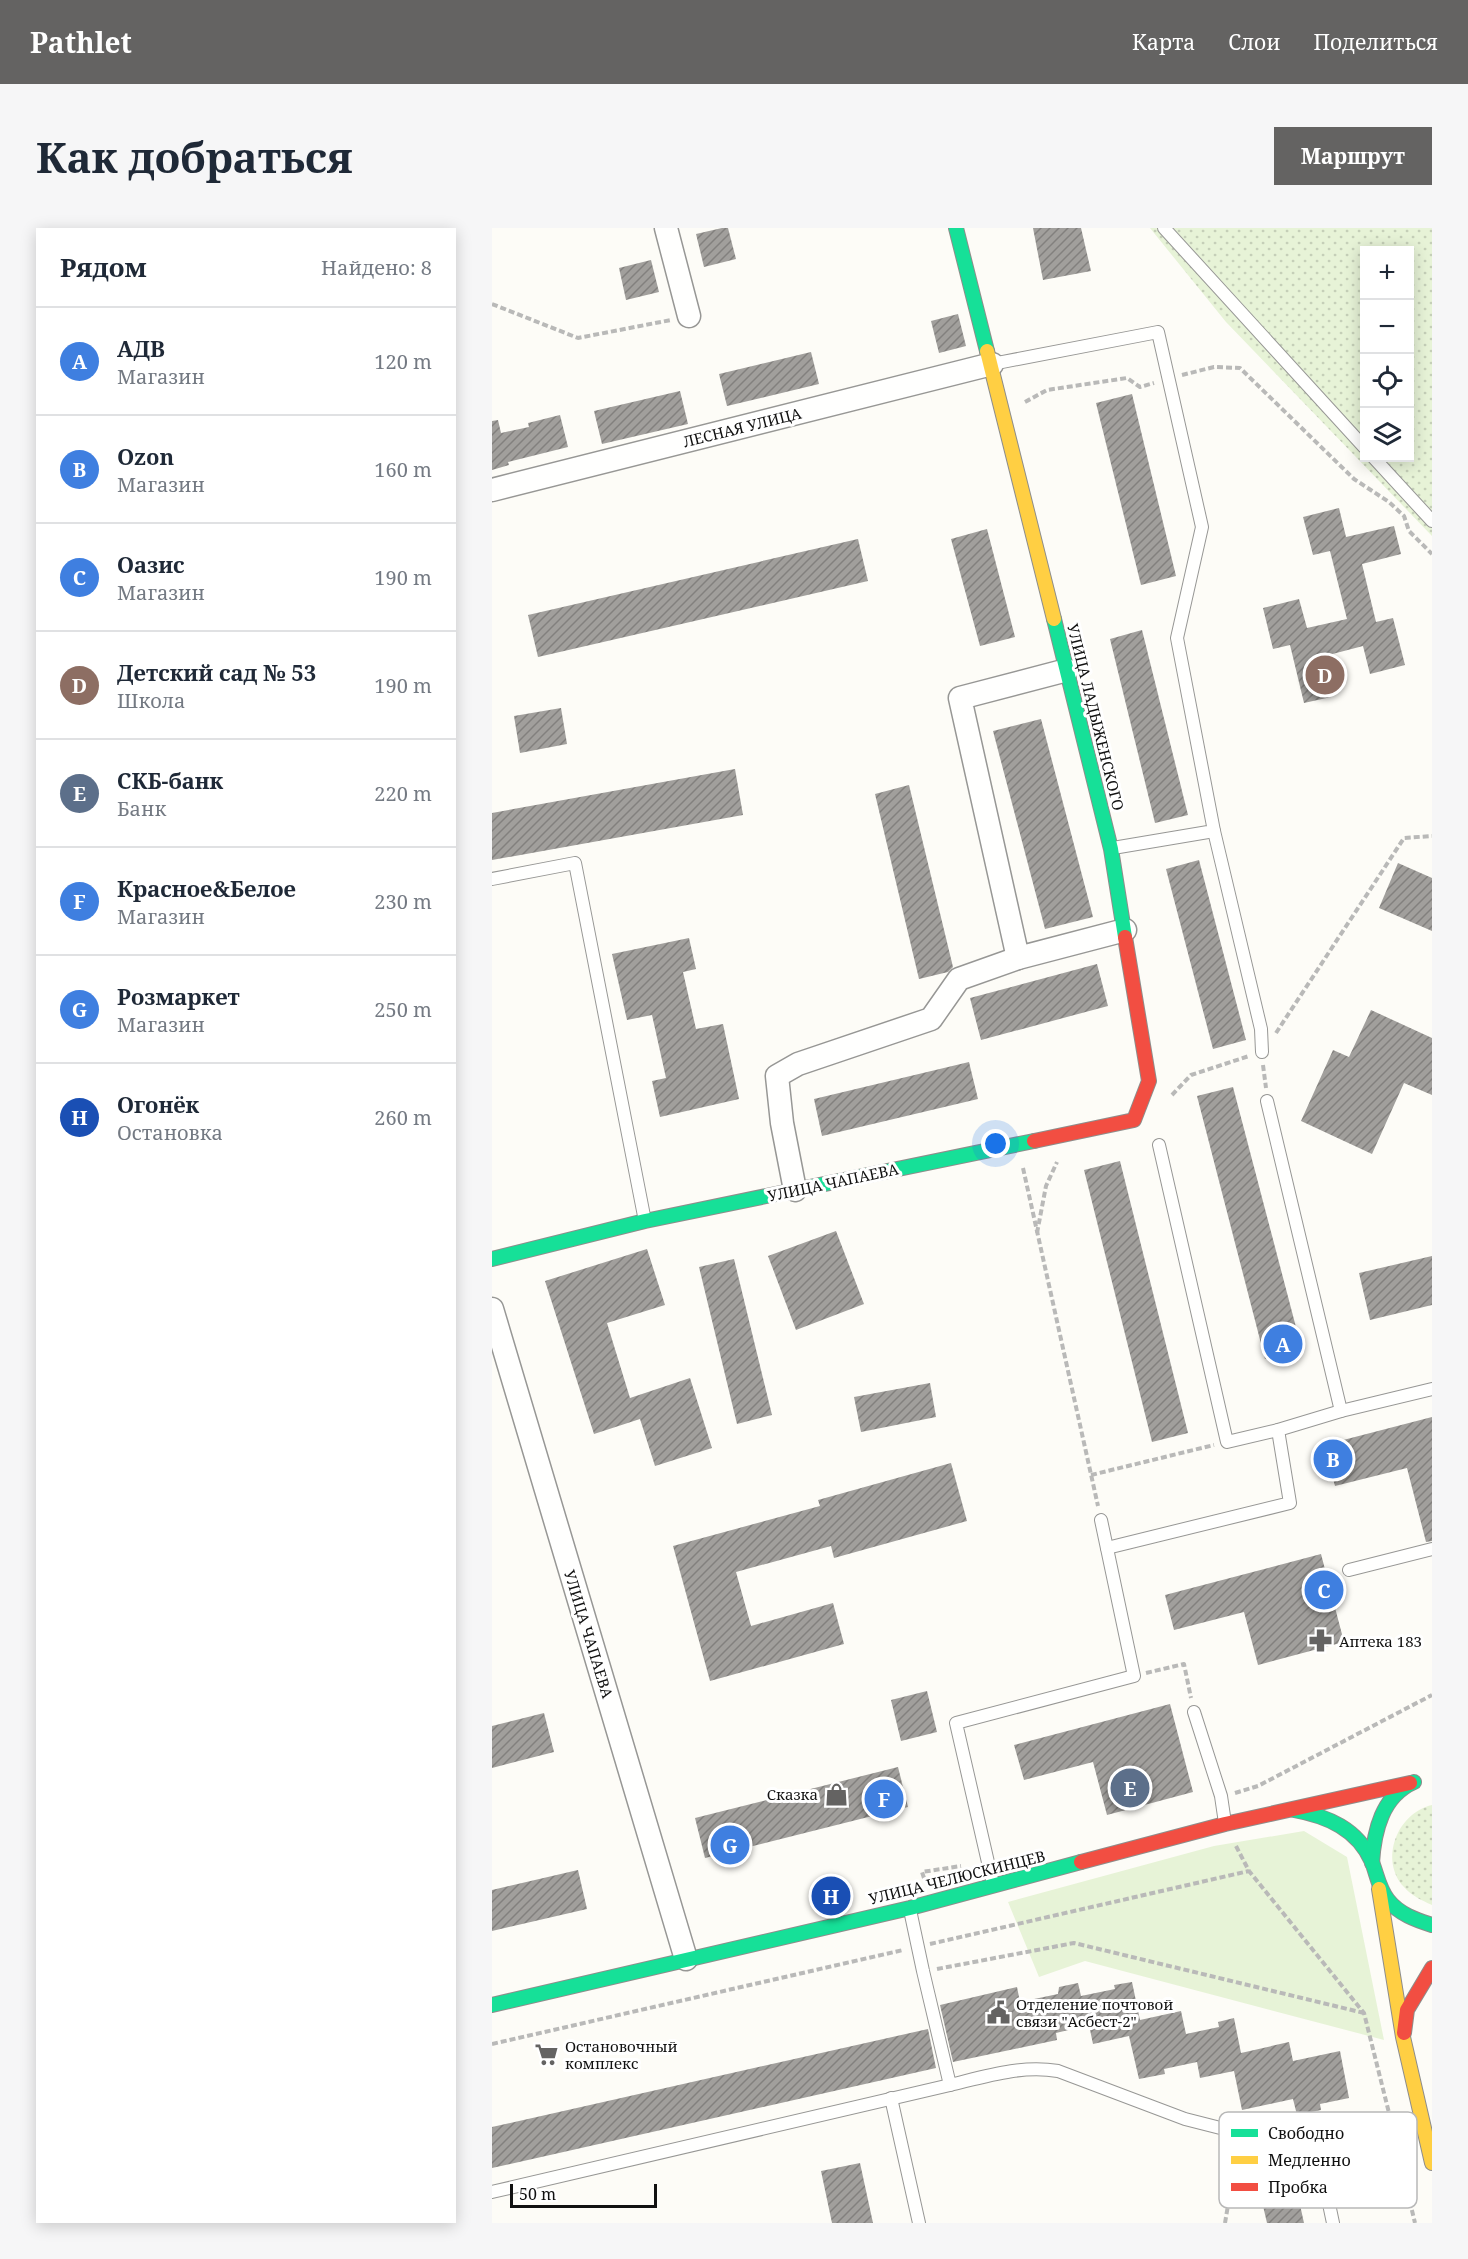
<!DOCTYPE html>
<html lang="ru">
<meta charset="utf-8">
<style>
:root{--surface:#fff;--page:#f6f6f7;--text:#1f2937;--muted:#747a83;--line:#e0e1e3;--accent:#646362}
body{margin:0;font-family:"Noto Serif",serif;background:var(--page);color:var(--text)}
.controls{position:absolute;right:18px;top:18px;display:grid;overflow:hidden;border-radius:0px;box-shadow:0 3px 15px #0003}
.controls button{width:54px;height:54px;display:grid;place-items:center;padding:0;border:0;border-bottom:2px solid var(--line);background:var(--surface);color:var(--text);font:30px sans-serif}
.scale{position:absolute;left:18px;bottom:15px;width:147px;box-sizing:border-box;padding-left:6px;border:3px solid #111;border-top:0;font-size:16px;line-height:21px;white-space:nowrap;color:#111;-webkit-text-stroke:4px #fff;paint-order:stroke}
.you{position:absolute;left:504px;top:916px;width:21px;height:21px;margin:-15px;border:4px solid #fff;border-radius:50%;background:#1a73e8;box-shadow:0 0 0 9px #1a73e833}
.badge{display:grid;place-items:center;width:39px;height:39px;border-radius:50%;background:var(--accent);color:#fff;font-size:20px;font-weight:700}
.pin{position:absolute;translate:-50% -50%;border:3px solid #fff;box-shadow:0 2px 6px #0006}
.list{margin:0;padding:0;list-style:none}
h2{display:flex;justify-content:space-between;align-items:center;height:78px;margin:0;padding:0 24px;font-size:26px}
h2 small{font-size:20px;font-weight:400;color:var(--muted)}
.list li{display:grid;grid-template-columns:39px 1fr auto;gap:18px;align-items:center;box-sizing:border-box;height:108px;padding:0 24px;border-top:2px solid var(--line)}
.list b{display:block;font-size:22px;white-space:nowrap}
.list p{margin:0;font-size:20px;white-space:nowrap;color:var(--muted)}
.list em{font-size:20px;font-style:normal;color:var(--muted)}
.icon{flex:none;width:33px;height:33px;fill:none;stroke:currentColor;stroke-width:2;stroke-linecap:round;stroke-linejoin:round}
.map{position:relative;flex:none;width:940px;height:1995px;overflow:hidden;border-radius:0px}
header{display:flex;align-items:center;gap:36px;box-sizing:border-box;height:84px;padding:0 30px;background:var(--accent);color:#fff}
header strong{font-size:28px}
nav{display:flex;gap:33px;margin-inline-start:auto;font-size:21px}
.intro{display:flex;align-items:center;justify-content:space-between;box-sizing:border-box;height:144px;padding:0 36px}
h1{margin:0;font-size:42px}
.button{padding:15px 27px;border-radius:0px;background:var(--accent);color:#fff;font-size:21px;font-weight:700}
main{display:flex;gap:36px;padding:0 36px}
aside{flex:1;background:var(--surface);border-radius:0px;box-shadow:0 3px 15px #0003}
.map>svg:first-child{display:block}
.grass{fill:url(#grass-dots);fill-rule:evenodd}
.park{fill:#e7f3d7}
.building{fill:url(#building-hatch)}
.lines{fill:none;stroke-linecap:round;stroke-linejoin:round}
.lane-casing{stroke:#979795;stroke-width:14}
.street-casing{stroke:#979795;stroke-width:25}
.fast-casing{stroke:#8e8d8b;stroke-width:16}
.slow-casing{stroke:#8e8d8b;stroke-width:16}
.jam-casing{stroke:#8e8d8b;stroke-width:16}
.path{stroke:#b9b9b8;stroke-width:4;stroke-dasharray:6 3;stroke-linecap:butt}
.lane{stroke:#fffffe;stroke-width:12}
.street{stroke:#fffffe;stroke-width:22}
.fast{stroke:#16e098;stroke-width:14}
.slow{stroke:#ffcf43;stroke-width:14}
.jam{stroke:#f24e42;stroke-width:14}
.labels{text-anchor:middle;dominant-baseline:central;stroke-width:6;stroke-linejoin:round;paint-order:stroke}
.street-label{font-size:15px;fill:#111;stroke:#fff}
.poi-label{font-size:15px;fill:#111;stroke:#fff;text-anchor:start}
.key{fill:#fff;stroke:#b8b8b8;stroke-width:1.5}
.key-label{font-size:16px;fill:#111}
</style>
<header>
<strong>Pathlet</strong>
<nav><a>Карта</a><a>Слои</a><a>Поделиться</a></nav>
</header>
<div class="intro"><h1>Как добраться</h1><a class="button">Маршрут</a></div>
<main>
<aside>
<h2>Рядом<small>Найдено: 8</small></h2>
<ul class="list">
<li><span class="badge" style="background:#3f7fe0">A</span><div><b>АДВ</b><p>Магазин</p></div><em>120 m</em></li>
<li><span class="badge" style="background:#3f7fe0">B</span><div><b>Ozon</b><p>Магазин</p></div><em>160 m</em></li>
<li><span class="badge" style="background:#3f7fe0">C</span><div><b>Оазис</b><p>Магазин</p></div><em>190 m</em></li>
<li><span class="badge" style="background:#8d6e63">D</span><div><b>Детский сад № 53</b><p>Школа</p></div><em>190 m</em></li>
<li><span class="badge" style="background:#5c6f8a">E</span><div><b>СКБ-банк</b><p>Банк</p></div><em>220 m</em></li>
<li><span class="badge" style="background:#3f7fe0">F</span><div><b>Красное&amp;Белое</b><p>Магазин</p></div><em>230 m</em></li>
<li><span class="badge" style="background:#3f7fe0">G</span><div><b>Розмаркет</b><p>Магазин</p></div><em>250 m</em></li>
<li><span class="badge" style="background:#1a4fb4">H</span><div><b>Огонёк</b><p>Остановка</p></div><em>260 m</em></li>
</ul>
</aside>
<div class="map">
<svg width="940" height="1995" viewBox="0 0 940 1995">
<defs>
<pattern id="grass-dots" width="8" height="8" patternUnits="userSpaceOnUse" patternTransform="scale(1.5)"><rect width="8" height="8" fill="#e7f3d7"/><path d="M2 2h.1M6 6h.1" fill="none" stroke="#c5cfb8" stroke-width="1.8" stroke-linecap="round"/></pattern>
<pattern id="building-hatch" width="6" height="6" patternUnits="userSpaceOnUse" patternTransform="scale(1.5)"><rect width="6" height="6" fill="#a19f9c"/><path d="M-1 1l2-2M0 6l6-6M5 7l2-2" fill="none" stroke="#82807e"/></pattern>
</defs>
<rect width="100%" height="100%" fill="#fdfcf7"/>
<!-- grass -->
<g class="grass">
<path d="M658 0H940V308L734 94ZM872 22H918V230H872Z"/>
<path d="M940 1577V1677C929 1672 920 1668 912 1659 887 1632 905 1585 940 1577Z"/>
</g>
<!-- park -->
<polygon class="park" points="812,1603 855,1629 892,1812 593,1733 547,1749 516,1674 722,1618"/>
<!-- building -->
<g class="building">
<polygon points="230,0 236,0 244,31 212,39 204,6"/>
<polygon points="541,0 589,0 599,43 551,52"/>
<polygon points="159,32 167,64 134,72 127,40"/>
<polygon points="466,86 474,118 447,125 439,93"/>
<polygon points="319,124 327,156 235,178 227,146"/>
<polygon points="188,163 196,196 110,216 102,183"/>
<polygon points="640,166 684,348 649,357 604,175"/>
<polygon points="68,187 76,219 16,234 17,237 0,242 0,193 6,192 9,205 37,199 36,195"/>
<polygon points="847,280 854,309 902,298 909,326 870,336 884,394 901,390 913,437 878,446 871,418 829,429 839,469 812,475 798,417 781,421 771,380 807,371 815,400 855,391 838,323 821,327 811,289"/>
<polygon points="495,301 523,409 488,418 459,311"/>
<polygon points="366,311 376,353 46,429 36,387"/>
<polygon points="650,402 696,587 663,595 618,411"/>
<polygon points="69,480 75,516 28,525 22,488"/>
<polygon points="549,491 601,689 553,701 501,503"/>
<polygon points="243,541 251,587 0,632 0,585"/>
<polygon points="417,557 461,739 456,744 427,751 383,566"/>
<polygon points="707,632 754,812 721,821 674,641"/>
<polygon points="906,635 940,650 940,703 887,680"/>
<polygon points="197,710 204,741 191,744 204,801 231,796 247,871 168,889 160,853 174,850 160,787 135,792 120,726"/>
<polygon points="605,736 616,778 489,812 478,770"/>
<polygon points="879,782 940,810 940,867 912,855 880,926 809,893 841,822 857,829"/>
<polygon points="477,834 486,871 330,908 322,871"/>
<polygon points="741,859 810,1122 773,1131 705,868"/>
<polygon points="628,933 696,1205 660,1214 592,942"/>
<polygon points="344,1003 372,1076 304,1102 276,1028"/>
<polygon points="155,1021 173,1077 115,1095 138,1170 198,1150 220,1220 163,1238 148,1191 102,1206 53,1053"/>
<polygon points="940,1028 940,1077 878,1092 867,1045"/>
<polygon points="242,1031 280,1187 245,1196 207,1039"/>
<polygon points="438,1155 444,1189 369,1204 362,1169"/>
<polygon points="940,1189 940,1313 934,1314 915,1240 843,1258 832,1217"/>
<polygon points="459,1235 475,1293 342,1330 339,1318 244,1344 259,1398 341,1375 352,1416 218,1453 181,1318 328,1278 326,1272"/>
<polygon points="829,1326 852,1414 766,1437 752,1384 682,1402 673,1367"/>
<polygon points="435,1463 445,1504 409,1513 399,1472"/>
<polygon points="678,1476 701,1564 615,1587 601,1534 532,1552 522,1517"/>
<polygon points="52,1485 62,1524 0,1540 0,1498"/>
<polygon points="406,1539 416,1579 213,1630 203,1590"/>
<polygon points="86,1642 95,1681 0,1703 0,1662"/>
<polygon points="640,1754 648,1792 689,1783 694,1806 727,1799 726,1794 742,1790 749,1825 797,1814 801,1833 848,1823 857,1870 828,1876 829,1882 805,1887 801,1871 750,1882 742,1843 708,1850 705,1834 672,1841 673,1846 647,1851 637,1808 601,1816 597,1797 564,1805 565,1812 461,1834 448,1777 525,1759 528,1774 566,1766 567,1759 586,1755 589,1768 623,1761 622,1757"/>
<polygon points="436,1801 444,1840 0,1940 0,1899"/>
<polygon points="797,1927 812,1995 775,1995 761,1935"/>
<polygon points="368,1935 381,1995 340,1995 329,1943"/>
</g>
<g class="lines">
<defs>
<g id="lane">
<polyline points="672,0 872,219"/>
<polyline points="500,136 666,104 710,299 685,410 722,603 621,620"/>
<polyline points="882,230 940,293"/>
<polyline points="722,603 769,801 770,824"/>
<polyline points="0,651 83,635 153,993"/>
<polyline points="775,873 849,1183"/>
<polyline points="667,917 735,1214 786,1202"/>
<polyline points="615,1320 798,1275 786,1202 849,1183 940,1161"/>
<polyline points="857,1342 940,1321"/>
<polyline points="702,1484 729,1568 733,1595"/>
<polyline points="501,1656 464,1495 642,1448 609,1292"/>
<path d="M418 1682 431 1743 458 1857C495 1848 529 1837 566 1843L693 1891 748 1905 793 1906 825 1919 928 1891"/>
<polyline points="399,1870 427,1995"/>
<polyline points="825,1919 841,1995"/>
<polyline points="0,1964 458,1857"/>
</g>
<g id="street">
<polyline points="174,0 197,88"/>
<polyline points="0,262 500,136"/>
<polyline points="575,442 468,470 526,730 633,702"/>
<polyline points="303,962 290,895 285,848 306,836 439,791 467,751 526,730"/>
<polyline points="0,1081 194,1731"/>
</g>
<g id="fast">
<polyline points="464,0 495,123"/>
<polyline points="562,391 619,621 633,709"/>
<polyline points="0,1031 153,993 542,913"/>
<path d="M802 1582C835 1588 866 1601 880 1634 885 1647 887 1661 896 1672 907 1686 924 1692 940 1697"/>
<path d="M880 1635C882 1603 890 1568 922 1554"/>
<polyline points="0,1777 418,1680 589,1634"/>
</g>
<g id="slow">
<polyline points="495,123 562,391"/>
<polyline points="887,1661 911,1809 940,1935"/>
</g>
<g id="jam">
<polyline points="542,913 642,892 657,853 633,709"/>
<polyline points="589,1634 733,1596 918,1555"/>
<polyline points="912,1805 915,1782 940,1740"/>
</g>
</defs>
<!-- lane casing -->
<use href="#lane" class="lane-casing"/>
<!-- street casing -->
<use href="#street" class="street-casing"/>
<!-- fast casing -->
<use href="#fast" class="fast-casing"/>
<!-- slow casing -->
<use href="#slow" class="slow-casing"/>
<!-- jam casing -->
<use href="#jam" class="jam-casing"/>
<!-- path -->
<g class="path">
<polyline points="0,76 86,110 179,92"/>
<polyline points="690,147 722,139 748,140 862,251 897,274 912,288 917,303 940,326"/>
<polyline points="533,174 555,162 635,150 648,159 662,155"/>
<polyline points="784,805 912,610 940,608"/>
<polyline points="771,837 774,860"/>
<polyline points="680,867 699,847 757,828"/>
<polyline points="531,940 606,1278"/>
<polyline points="545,1005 554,958 565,934"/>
<polyline points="599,1247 722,1217"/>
<polyline points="654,1445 692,1436 699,1470"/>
<polyline points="743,1565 766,1558 940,1467"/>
<polyline points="744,1618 757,1643 872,1785 897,1885"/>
<polyline points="432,1650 430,1644 469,1638"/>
<polyline points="438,1716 757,1643"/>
<polyline points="445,1741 582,1715 872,1785"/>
<polyline points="0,1816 411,1722"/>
<polyline points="903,1912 923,1995"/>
<polyline points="733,1995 746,1918"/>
</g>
<!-- lane -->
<use href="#lane" class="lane"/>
<!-- street -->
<use href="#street" class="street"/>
<!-- fast -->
<use href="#fast" class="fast"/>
<!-- slow -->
<use href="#slow" class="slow"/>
<!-- jam -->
<use href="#jam" class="jam"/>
</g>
<!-- icons -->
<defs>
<symbol id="pharmacy-bare" viewBox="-9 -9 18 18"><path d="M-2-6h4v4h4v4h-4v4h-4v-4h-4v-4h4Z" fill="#646362" stroke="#fff" stroke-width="2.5" paint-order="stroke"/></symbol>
<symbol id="shop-bare" viewBox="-9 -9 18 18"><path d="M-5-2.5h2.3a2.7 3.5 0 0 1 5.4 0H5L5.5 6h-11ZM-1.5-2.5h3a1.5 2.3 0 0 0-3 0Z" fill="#646362" stroke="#fff" stroke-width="2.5" paint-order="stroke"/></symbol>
<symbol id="civic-bare" viewBox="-9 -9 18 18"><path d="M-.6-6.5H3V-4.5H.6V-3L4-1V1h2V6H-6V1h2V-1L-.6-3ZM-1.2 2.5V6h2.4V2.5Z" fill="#646362" stroke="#fff" stroke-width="2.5" paint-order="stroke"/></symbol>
<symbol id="supermarket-bare" viewBox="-9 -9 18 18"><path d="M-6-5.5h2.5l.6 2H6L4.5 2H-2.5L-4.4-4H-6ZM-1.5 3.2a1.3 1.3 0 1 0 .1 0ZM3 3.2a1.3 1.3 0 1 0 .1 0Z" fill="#646362" stroke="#fff" stroke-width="2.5" paint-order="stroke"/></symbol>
</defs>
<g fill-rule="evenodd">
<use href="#pharmacy-bare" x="812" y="1396" width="33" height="33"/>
<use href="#shop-bare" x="328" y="1550" width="33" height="33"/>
<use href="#civic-bare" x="490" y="1768" width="33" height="33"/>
<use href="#supermarket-bare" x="38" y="1810" width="33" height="33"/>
</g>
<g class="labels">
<!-- street labels -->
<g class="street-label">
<text transform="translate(250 199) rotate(-14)">ЛЕСНАЯ УЛИЦА</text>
<text transform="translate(604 489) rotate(76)">УЛИЦА ЛАДЫЖЕНСКОГО</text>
<text transform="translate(341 954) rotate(-12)">УЛИЦА ЧАПАЕВА</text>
<text transform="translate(97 1406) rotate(73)">УЛИЦА ЧАПАЕВА</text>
<text transform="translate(465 1649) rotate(-14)">УЛИЦА ЧЕЛЮСКИНЦЕВ</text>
</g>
<!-- poi labels -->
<g class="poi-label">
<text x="847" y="1413">Аптека 183</text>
<text x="326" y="1566" text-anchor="end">Сказка</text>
<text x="524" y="1776">Отделение почтовой<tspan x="524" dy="17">связи "Асбест-2"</tspan></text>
<text x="73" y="1818">Остановочный<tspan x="73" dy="17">комплекс</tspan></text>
</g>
</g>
<!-- legend -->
<rect x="727" y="1884" width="198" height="96" rx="9" class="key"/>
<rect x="739" y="1901" width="27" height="8" fill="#16e098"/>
<rect x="739" y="1928" width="27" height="8" fill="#ffcf43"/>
<rect x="739" y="1955" width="27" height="8" fill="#f24e42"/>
<g class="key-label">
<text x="776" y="1911">Свободно</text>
<text x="776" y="1938">Медленно</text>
<text x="776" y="1965">Пробка</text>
</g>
</svg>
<div class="controls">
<button>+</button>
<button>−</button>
<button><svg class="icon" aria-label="locate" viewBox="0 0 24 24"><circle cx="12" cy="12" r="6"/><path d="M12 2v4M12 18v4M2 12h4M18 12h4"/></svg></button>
<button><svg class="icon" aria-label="layers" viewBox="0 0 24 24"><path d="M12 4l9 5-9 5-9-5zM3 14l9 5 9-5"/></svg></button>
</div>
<div class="scale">50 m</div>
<div class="you"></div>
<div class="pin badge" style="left:791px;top:1116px;background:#3f7fe0">A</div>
<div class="pin badge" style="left:841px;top:1231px;background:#3f7fe0">B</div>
<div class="pin badge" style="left:832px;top:1362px;background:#3f7fe0">C</div>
<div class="pin badge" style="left:833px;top:447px;background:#8d6e63">D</div>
<div class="pin badge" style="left:638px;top:1560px;background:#5c6f8a">E</div>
<div class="pin badge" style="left:392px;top:1571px;background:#3f7fe0">F</div>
<div class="pin badge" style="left:238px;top:1617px;background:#3f7fe0">G</div>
<div class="pin badge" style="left:339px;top:1668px;background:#1a4fb4">H</div>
</div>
</main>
